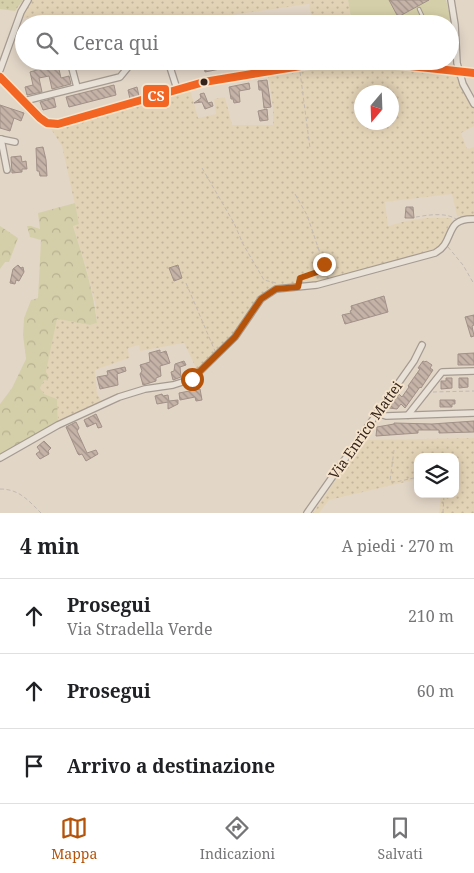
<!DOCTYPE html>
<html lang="it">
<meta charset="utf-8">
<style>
:root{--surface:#fff;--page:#f6f6f6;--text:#202124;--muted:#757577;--line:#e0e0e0;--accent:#b45309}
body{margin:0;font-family:"Noto Serif",serif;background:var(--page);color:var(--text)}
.controls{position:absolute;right:15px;bottom:15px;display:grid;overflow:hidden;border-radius:10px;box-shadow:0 2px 12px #0003}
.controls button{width:45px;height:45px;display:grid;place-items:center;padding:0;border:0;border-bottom:1px solid var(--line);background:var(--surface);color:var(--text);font:25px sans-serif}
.compass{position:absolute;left:354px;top:85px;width:45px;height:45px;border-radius:50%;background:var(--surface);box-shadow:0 2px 12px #0003;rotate:199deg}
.stop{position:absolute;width:15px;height:15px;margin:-11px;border:4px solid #b45309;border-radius:50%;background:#fff}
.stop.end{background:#b45309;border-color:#fff;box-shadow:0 1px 5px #0008}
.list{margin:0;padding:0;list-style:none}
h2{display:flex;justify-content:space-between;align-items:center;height:65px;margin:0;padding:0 20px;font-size:21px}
h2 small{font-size:16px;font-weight:400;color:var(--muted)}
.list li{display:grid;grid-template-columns:32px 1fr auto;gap:15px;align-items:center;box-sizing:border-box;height:75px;padding:0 20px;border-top:1px solid var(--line)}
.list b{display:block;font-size:19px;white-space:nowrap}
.list p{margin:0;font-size:16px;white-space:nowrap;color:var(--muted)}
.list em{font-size:16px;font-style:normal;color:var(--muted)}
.icon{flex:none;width:28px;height:28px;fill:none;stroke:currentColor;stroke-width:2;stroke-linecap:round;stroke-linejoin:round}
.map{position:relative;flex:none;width:474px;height:513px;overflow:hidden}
.search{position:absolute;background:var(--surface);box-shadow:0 2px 12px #0003;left:15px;right:15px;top:15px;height:55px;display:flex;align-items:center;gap:12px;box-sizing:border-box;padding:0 18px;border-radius:28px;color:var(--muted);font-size:19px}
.sheet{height:290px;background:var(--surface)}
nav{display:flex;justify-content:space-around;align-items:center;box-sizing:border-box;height:70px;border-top:1px solid var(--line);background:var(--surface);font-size:14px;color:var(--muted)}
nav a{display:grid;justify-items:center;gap:2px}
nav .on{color:var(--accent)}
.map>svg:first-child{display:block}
.farmland{fill:url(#farmland-dots);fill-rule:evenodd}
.grass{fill:url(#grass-dots)}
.forest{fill:url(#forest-crowns)}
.pitch{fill:#d5cfa9}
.building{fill:url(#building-back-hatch);stroke:#a19187}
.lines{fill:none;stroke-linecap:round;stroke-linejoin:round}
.service-casing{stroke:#a69b91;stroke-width:4.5}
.minor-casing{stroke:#a69b91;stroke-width:8}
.path{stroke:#c2b9b0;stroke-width:1;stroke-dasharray:4 2.5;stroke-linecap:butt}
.service{stroke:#e9e2d9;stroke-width:2.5}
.minor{stroke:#e9e2d9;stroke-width:5.5}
.bus-1-casing{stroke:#f5e3cb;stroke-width:11}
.bus-1{stroke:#f26522;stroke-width:8}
.route{stroke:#b45309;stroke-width:6}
.bus-dot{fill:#33231b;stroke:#f5e3cb;stroke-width:2}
.labels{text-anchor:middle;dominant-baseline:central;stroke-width:4;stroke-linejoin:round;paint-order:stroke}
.street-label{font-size:14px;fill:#33231b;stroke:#f5e3cb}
.line-badge{stroke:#f5e3cb;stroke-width:2}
.badge-label{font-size:14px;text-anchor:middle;font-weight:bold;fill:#fff}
</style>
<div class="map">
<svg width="474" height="513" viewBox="0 0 474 513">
<defs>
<pattern id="farmland-dots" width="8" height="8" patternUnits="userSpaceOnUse" patternTransform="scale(1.25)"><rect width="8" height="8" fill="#e3d3b6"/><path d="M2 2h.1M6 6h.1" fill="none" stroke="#c3b59c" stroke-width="1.8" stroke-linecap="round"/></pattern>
<pattern id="grass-dots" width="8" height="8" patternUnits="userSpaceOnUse" patternTransform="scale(1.25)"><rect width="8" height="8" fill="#d5cfa9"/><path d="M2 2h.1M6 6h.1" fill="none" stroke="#b7b191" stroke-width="1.8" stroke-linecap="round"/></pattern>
<pattern id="forest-crowns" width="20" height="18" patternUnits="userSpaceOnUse" patternTransform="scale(1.25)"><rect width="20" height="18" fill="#d5cfa9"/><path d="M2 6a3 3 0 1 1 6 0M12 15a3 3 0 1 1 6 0" fill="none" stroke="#b7b191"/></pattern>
<pattern id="building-back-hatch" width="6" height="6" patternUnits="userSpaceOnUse" patternTransform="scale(1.25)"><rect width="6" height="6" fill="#c5b3a8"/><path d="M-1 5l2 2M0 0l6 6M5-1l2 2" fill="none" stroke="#a19188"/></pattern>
</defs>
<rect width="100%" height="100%" fill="#e2d6c7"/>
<!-- farmland -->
<g class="farmland">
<polygon points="31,0 348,0 352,24 313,24 309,4 196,20 196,24 43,24 45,15 22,18 21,17"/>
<path d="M331 64 374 65 455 74 474 107V126L461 133 467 149 474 147V218L457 216 452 194 385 202 388 226 406 221 426 218H451L452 221 449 225 442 243 436 250 357 273 324 282 301 285H285L274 288 224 346 198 372 184 343 140 351 139 345 128 348 129 358 95 370 97 394 102 402 58 422 57 399 44 394 40 388 44 380 48 381 46 372 57 319 90 325 97 323 95 302 87 271 73 225 79 223 62 146 51 129 190 89 198 118 216 114 214 99 225 97 232 125H273V107L268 75ZM362 92H392V122H362Z"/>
<polygon points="474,438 474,513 439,513 441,494 455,494 455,457 418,457 418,479 329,500 319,513 313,513 363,440"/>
</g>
<!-- grass -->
<polygon class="grass" points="0,0 23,0 15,11 0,9"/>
<!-- forest -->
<g class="forest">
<path d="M75 203 79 224 73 226C83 258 93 289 97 323L90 325 57 319 46 372 48 375V381L44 380 40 388 44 394 57 399 58 425 0 458V404L12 388 26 359 23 335 24 318 31 300 38 298 41 240 30 237 27 226H31L40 229 38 213Z"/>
<polygon points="0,226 18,238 9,262 5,262 0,269"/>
</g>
<!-- pitch -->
<polygon class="pitch" points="348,0 446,0 452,23 453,33 450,35 450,24 352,24"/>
<!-- building -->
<g class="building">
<polygon points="389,0 429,0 398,17"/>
<polygon points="45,61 57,61 61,78 69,76 71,84 52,89 49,76 39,78 42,92 27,95 25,87 33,85 30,72 47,67"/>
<polygon points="203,61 230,61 231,68 225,69 225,68 205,72"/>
<polygon points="251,61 275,61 275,64 252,68"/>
<polygon points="267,80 271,107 264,108 262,90 259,90 258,81"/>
<polygon points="249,83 250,89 239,91 240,102 234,103 233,99 231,99 229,87"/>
<polygon points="114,85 116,95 69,107 66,97"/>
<polygon points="137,87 139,96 130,99 128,90"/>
<polygon points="204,93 208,103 212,102 213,106 205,109 202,102 194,103 201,98 200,94"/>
<polygon points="54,98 56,107 43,110 40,102"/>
<polygon points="0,105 24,113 21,121 14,118 10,131 0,128"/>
<polygon points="267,109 268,120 260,121 258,111"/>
<polygon points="43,147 46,160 47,176 40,176 39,171 37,171 36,148"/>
<polygon points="21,156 22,162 26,161 27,169 22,169 22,172 12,173 11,157"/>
<polygon points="406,207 413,207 414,218 405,218"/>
<polygon points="18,265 21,268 23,267 24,272 19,281 16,280 15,284 10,283 13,269"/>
<polygon points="178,265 182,278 174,281 169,268"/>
<polygon points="384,296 388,312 345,324 342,315 351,313 350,311 352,310 351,306"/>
<polygon points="474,315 474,325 472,326 474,336 471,337 465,317"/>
<polygon points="160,350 160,353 166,351 170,363 160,366 161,376 156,378 156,381 143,385 140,374 142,371 140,365 150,362 149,353"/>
<polygon points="474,353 474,365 458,365 458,354"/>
<polygon points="184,361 186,365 180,367 181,377 173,380 171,372 174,371 175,364"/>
<polygon points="423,361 425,362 426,361 432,365 430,368 433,370 421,388 420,387 405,408 401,404 397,409 389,408 399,394 402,397 409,387 408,386 420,369 418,368"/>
<polygon points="125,367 126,371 117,374 118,385 100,389 97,377 108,375 107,371"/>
<polygon points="446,378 452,378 452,388 441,389 441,381 446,381"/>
<polygon points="459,378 468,378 468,387 459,388"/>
<polygon points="200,389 202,400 196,401 195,397 180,400 179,393"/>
<polygon points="162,394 163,396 168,395 169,401 178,400 178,404 168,409 168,402 157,404 155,396"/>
<polygon points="440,400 455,400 455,404 452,404 452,407 440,407"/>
<polygon points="96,414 102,427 98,428 96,423 87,427 84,420"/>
<polygon points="474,421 474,432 439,433 439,430 418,430 418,433 376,436 377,427 394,424 394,423 432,424"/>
<polygon points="76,422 79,428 77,431 87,453 96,450 98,454 86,461 82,454 79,455 78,454 66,427"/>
<polygon points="44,441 51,448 48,451 49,454 40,459 36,454 40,451 37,447"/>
</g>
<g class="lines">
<defs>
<g id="service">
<polyline points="419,9 426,24"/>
<polyline points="272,23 272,24"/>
<polyline points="278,61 279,69"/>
</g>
<g id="minor">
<polyline points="451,0 455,25 457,63 463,84 474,104"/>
<polyline points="291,20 292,24"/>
<polyline points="450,49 455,40"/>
<polyline points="70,61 77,87"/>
<polyline points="168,61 177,89"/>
<polyline points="363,61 474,73"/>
<polyline points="436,69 439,61"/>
<polyline points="0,70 21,12 28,0"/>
<path d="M0 77 40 118C47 124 52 125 61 124L204 82 297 66 333 61"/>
<polyline points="24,101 120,77 129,66 129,61"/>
<polyline points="0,139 15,142"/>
<polyline points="1,139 7,170"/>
<polyline points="377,413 386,416 474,413"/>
<polyline points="408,415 442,372 474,371"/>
<path d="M0 458 58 425 119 397 145 389 173 385 192 379 235 337 261 299 276 289 317 285 435 253C456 242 443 218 474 219"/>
<polyline points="307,513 414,361 422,345"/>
</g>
</defs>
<!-- service casing -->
<use href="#service" class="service-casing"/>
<!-- minor casing -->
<use href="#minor" class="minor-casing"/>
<!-- path -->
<g class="path">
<polyline points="300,72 310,148"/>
<polyline points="202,168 234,223 243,244 264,280 276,283"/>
<polyline points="295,194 307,215 325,268 323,270 300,278 299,282"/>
<path d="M416 217C428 215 445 212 456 219"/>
<polyline points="448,247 463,265 474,284"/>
<polyline points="186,283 215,351"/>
<polyline points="433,392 474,391"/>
<polyline points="394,450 390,481 396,482 418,477"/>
<path d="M0 489C19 489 28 500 41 513"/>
<polyline points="443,513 444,494"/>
</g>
<!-- service -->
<use href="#service" class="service"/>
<!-- minor -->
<use href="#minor" class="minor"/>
<defs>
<g id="bus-1">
<polyline points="365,61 474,73"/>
<polyline points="0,77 40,118 47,123 58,124 204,82 331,61"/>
</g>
</defs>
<!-- bus-1 casing -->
<use href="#bus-1" class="bus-1-casing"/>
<!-- bus-1 -->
<use href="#bus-1" class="bus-1"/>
</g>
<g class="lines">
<!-- route -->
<polyline class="route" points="192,379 235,337 261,299 276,289 298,287 300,278 323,270 324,264"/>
</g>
<!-- markers -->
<circle class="bus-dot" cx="204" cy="82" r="4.5"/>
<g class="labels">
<!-- street labels -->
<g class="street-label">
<text transform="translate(365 430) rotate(-55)">Via Enrico Mattei</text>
</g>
</g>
<rect class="line-badge" x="142" y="84" width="28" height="24" rx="5" fill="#f26522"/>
<g class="badge-label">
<text x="156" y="101">CS</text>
</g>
</svg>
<div class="controls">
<button><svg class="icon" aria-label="layers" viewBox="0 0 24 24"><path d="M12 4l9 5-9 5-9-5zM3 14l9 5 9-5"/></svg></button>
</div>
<svg class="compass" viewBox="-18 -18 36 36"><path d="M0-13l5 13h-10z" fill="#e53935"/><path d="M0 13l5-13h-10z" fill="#757577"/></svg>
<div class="stop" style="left:192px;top:379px"></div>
<div class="stop end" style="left:324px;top:264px"></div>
<div class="search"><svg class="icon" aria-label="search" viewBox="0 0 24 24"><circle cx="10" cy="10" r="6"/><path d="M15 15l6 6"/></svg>Cerca qui</div>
</div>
<section class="sheet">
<h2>4 min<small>A piedi · 270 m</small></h2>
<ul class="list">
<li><svg class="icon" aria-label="ahead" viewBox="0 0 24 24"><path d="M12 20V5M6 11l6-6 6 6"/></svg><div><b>Prosegui</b><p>Via Stradella Verde</p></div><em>210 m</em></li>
<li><svg class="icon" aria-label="ahead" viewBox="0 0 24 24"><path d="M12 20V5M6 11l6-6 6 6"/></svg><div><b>Prosegui</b></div><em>60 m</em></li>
<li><svg class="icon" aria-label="arrive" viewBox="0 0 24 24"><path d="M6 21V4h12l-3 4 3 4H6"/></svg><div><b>Arrivo a destinazione</b></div></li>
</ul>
</section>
<nav>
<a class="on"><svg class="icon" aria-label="map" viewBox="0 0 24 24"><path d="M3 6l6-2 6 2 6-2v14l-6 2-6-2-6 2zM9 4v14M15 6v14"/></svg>Mappa</a>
<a><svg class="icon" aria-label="directions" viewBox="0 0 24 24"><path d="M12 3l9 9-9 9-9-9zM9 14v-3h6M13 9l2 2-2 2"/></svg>Indicazioni</a>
<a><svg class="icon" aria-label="saved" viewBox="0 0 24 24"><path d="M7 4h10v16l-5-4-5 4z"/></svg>Salvati</a>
</nav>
